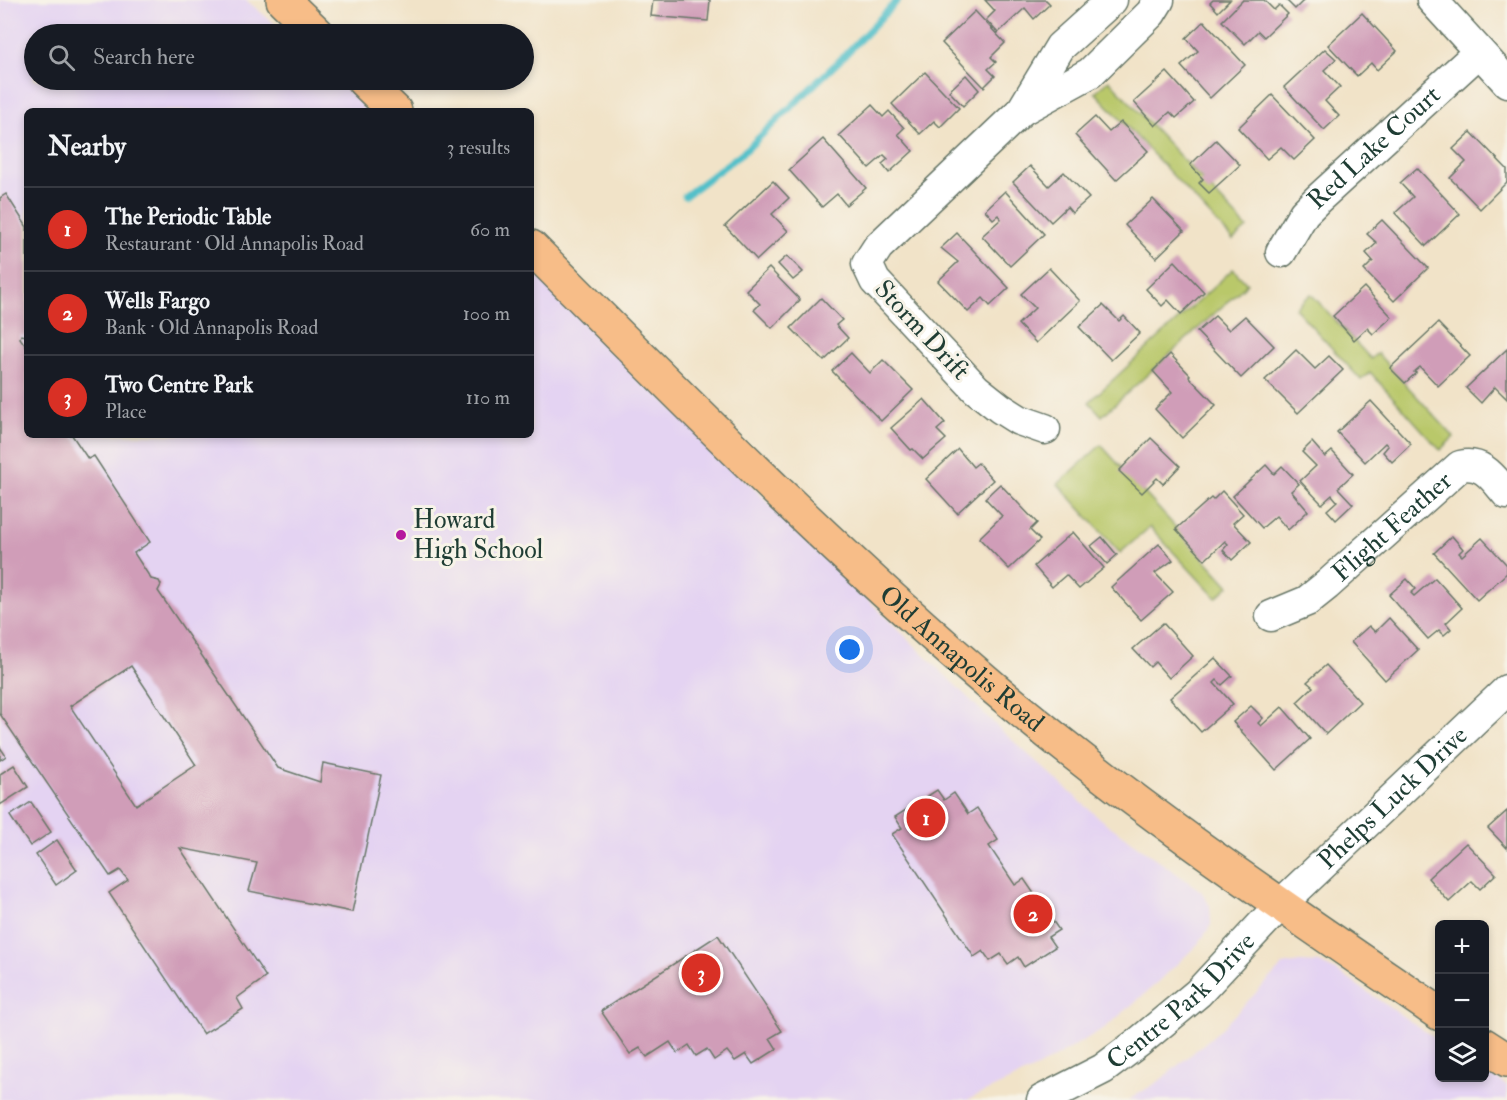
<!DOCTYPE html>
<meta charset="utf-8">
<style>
:root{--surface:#171b24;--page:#20242c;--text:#f1f3f6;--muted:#9ea1a6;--line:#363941;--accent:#d93025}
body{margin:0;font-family:"IM FELL Double Pica",serif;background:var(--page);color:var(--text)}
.controls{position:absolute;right:18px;bottom:18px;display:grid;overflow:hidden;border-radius:9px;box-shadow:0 3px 9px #0003}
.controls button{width:54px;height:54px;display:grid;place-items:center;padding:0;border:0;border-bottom:2px solid var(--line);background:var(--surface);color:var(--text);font:30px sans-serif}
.you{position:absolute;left:850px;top:650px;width:21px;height:21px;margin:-15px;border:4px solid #fff;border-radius:50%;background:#1a73e8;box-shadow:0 0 0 9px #1a73e833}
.badge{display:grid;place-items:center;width:39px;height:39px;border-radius:50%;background:var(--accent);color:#fff;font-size:20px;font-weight:700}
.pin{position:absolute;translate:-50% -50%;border:3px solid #fff;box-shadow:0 2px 6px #0006}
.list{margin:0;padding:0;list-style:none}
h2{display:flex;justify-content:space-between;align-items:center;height:78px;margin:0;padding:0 24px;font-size:26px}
h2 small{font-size:20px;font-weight:400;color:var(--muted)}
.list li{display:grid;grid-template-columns:39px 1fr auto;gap:18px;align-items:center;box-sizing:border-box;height:84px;padding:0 24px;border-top:2px solid var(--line)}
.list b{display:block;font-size:22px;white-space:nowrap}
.list p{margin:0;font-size:20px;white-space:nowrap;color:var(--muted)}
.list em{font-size:20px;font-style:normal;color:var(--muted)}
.icon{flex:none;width:33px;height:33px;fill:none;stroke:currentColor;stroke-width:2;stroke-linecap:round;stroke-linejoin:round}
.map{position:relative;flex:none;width:1507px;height:1100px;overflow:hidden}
.search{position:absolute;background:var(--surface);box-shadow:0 3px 9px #0003;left:24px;top:24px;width:510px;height:66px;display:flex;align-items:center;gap:15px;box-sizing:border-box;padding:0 21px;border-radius:33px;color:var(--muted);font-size:22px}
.panel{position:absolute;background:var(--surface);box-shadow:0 3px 9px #0003;left:24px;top:108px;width:510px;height:330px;border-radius:9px}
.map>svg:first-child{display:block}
.built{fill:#e4d3f2}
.green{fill:#b9c86b;stroke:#6c8250;stroke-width:1.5}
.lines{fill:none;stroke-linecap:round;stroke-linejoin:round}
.stream{stroke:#52c0c9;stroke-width:7}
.building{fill:#d09db8;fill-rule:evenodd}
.minor-casing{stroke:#687768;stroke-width:33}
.major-casing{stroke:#687768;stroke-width:36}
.minor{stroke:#fff;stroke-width:30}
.major{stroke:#f7bd88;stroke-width:33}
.poi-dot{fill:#b5179e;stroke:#f7f3e8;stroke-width:2}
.labels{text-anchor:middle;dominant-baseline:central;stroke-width:6;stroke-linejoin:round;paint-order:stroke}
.street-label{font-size:26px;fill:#1f3d34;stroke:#f7f3e8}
.poi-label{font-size:26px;fill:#1f3d34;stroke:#f7f3e8;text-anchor:start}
</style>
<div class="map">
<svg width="1507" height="1100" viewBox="0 0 1507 1100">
<rect width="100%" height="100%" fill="#f7f3e8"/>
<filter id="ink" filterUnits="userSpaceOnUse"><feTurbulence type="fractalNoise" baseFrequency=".0167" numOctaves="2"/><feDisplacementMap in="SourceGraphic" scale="12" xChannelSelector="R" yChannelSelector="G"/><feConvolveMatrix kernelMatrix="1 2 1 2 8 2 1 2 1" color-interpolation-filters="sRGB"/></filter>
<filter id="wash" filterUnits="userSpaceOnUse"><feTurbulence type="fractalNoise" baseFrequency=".008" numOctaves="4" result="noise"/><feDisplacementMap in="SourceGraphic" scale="24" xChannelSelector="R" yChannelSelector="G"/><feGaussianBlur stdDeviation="1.35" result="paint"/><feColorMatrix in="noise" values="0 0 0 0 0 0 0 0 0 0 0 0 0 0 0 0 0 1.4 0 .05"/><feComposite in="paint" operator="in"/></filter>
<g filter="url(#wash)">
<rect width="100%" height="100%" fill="#f1e3c8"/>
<!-- built -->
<g class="built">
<polygon points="0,0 246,0 287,34 34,34 34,80 336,80 368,111 27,111 27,435 531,435 531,270 1001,730 1100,819 1201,891 1210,906 1211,925 1199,943 1156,984 1106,1027 1037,1068 967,1100 0,1100"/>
<polygon points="1300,962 1319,963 1338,972 1439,1041 1440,1078 1484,1078 1485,1071 1507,1086 1507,1100 1128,1100 1158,1082 1219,1031 1283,965"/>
</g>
<!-- green -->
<g class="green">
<polygon points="1109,80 1247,228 1233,240 1095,92"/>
<polygon points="1233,269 1247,284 1102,416 1089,402"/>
<polygon points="1311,294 1371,359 1377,353 1454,437 1440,450 1370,372 1361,380 1295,308"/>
<polygon points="1101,445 1229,586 1216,598 1150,527 1120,553 1058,484"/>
</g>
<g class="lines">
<!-- stream -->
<polyline class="stream" points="685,196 746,150 838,62 898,0"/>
</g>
<g id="blocks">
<!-- building -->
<g class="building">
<polygon points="653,0 710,0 708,21 651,16"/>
<polygon points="985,0 1046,0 1050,4 1034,19 1025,8 998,33 986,20 995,11"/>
<polygon points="1213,0 1230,0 1218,12 1210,3"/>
<polygon points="1243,0 1264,0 1274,10 1279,5 1288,14 1264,37 1258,31 1245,44 1222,21"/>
<polygon points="1286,0 1304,0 1295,9"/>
<polygon points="975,11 1005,43 991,57 996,62 988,69 995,76 984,87 942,43"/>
<polygon points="1362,13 1397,51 1377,70 1371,63 1357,76 1328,45"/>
<polygon points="1204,21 1245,65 1210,98 1181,66 1198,51 1186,38"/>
<polygon points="1325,49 1336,59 1324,70 1340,87 1325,101 1339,116 1324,130 1284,87"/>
<polygon points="925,72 959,108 940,127 934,121 920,134 892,104"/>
<polygon points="1167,72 1194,102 1176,118 1170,112 1155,126 1134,102"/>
<polygon points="966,75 979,90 963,106 949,91"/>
<polygon points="1272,95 1315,140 1294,160 1281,147 1267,159 1238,128"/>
<polygon points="872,105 883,117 889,111 904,128 898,134 913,151 889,173 882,164 888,159 884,155 869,168 839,135"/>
<polygon points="1095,117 1109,132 1121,122 1148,151 1116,180 1075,135"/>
<polygon points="1471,132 1507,169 1507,182 1480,209 1450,178 1466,162 1453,149"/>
<polygon points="823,139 866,188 846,205 837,194 822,207 789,170"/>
<polygon points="1216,140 1240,165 1209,193 1199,183 1203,179 1190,165"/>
<polygon points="1030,166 1049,186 1064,172 1089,198 1072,213 1067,207 1051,222 1013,182"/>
<polygon points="1417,168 1460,214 1426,246 1395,213 1413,197 1400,183"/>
<polygon points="773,181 789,198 772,214 788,231 757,260 725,226"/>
<polygon points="1005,191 1044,234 1010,266 982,236 1001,219 998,215 993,219 985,210"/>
<path d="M6 194 27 227V336L21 335 20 338 27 348V435H72L88 459 94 456 150 542 134 553 151 579 159 581 161 585 158 591 278 768 320 782 323 763 381 775 352 912 249 891 257 863 180 848 266 977 237 998 243 1009 203 1034 109 893 128 880 120 870 110 876 0 714V198ZM131 666 196 765 136 805 70 706Z"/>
<polygon points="1153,199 1184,231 1156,258 1125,225"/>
<polygon points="1382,220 1428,268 1394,301 1364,270 1373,261 1366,253 1377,243 1367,234"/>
<polygon points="957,233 1009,288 990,306 983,298 968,312 938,281 958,262 941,248"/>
<polygon points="787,256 803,272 793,280 778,264"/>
<polygon points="1175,261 1204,292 1181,314 1168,300 1162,306 1146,289"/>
<polygon points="769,268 800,300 772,328 754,310 760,304 746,290"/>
<polygon points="1049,268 1080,301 1036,343 1018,324 1035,308 1021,294"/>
<polygon points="1364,287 1392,317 1373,334 1367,328 1354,340 1333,316"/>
<polygon points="821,298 842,320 836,325 848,338 824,361 791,328"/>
<polygon points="1103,305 1119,321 1124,316 1140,333 1111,360 1079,327"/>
<polygon points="1215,316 1229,330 1245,316 1274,346 1241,378 1197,332"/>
<polygon points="1438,323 1470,356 1438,386 1420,367 1414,372 1416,373 1405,383 1390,368"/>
<polygon points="1507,349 1507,399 1495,387 1481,403 1466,388"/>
<polygon points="1296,350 1315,369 1329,356 1343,370 1298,413 1265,380"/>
<polygon points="851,353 870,373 883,360 913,390 881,421 832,371"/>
<polygon points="1170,354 1190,375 1189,377 1216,405 1182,438 1155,409 1172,392 1153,371"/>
<polygon points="924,399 945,423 937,430 946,439 923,459 913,449 911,450 891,428"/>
<polygon points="1371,401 1411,444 1392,462 1383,452 1388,446 1385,443 1365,462 1337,432"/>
<polygon points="1151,438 1180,466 1163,484 1157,478 1142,493 1119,471"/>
<polygon points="1312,442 1325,457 1332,451 1353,474 1338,488 1353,504 1336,520 1327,510 1337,501 1332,495 1322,504 1300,481 1316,466 1302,452"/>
<polygon points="958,449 973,467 978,463 993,480 957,513 926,479"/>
<polygon points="1266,465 1274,474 1282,466 1299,484 1291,491 1308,511 1288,530 1276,516 1262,528 1233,496"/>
<polygon points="1000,484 1037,523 1030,530 1040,540 1009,569 979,538 1002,516 985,498"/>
<polygon points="1222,491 1243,514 1233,523 1251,542 1232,560 1223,550 1228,544 1225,541 1205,560 1176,529 1211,498 1213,500"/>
<polygon points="1073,532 1104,568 1079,589 1066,575 1052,587 1034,566"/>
<polygon points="1452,536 1463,549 1459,553 1462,556 1482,538 1507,565 1507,573 1477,600 1434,553"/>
<polygon points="1102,537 1117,555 1107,564 1091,546"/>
<polygon points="1159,544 1173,560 1155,573 1173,592 1141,620 1111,587"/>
<polygon points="1435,578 1462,608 1446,623 1451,629 1444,635 1439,630 1428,639 1389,595 1407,579 1416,589 1411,593 1414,596"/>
<polygon points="1389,618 1418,650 1385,680 1351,642 1369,626 1375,632"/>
<polygon points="1163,623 1193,656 1169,678 1155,662 1150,667 1133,649"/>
<polygon points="1215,658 1232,676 1222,685 1217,680 1214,683 1233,704 1201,732 1170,698"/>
<polygon points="1326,665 1360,702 1326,734 1297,702 1313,687 1307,682"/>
<polygon points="1251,706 1263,718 1258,723 1261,726 1282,707 1310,739 1276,770 1233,722"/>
<polygon points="0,747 6,756 0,760"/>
<polygon points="14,765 28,787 0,805 0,774"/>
<polygon points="937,790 944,800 954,793 968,814 977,808 998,840 989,846 1015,885 1024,879 1059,930 1048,937 1055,947 1024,967 1018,957 1008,964 1001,954 990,961 983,951 974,957 892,834 902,828 895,817"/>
<polygon points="31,802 51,832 30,846 10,816"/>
<polygon points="1507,811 1507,848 1488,828"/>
<polygon points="57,840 77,870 56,885 36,855"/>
<polygon points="1466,843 1496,874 1480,889 1472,881 1449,902 1428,878"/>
<polygon points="718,935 782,1031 770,1038 777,1049 753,1064 746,1054 735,1061 727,1051 714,1060 707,1049 696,1056 689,1045 677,1053 670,1042 647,1057 640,1048 630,1054 601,1011"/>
</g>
</g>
</g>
<g filter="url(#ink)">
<use href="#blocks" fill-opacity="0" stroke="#687768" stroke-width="1.5"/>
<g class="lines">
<defs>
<g id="minor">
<polyline points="1432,0 1507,82"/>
<polyline points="1022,110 1060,47 1112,0"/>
<path id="s1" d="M1281 252 1304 213 1318 199 1479 52"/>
<polyline points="1045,429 1019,420 1000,408 976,389 875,281 867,264 878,247 1022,110 1090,73 1151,13 1159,0"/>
<path id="s2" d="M1271 616 1307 601 1327 585 1460 466C1483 461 1493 478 1507 494"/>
<path id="s3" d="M1042 1100 1103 1069 1139 1042 1198 993 1280 905 1507 690"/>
</g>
<g id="major">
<polyline points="283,0 318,34"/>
<polyline points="363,80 395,111"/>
<path id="s4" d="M531 247C682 398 832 551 995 689 1135 808 1288 910 1440 1014"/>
<polyline points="1484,1045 1507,1060"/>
</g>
</defs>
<!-- minor casing -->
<use href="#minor" class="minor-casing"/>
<!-- major casing -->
<use href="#major" class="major-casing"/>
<!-- minor -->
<use href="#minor" class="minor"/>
<!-- major -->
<use href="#major" class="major"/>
</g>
</g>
<!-- markers -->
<circle class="poi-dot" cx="401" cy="535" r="6"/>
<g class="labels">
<!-- street labels -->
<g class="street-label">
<text stroke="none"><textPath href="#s1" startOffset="141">Red Lake Court</textPath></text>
<text transform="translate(922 330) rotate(47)">Storm Drift</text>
<text stroke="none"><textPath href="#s2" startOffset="152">Flight Feather</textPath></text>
<text stroke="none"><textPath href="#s4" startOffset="596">Old Annapolis Road</textPath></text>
<text stroke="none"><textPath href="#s3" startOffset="466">Phelps Luck Drive</textPath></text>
<text stroke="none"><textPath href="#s3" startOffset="172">Centre Park Drive</textPath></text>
</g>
<!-- poi labels -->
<g class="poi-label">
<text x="413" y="520">Howard<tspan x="413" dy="30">High School</tspan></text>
</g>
</g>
</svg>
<div class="controls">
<button>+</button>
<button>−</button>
<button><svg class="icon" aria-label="layers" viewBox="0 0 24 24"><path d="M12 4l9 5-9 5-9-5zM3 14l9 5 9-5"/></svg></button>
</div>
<div class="you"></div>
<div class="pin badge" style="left:926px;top:818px">1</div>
<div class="pin badge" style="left:1033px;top:914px">2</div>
<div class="pin badge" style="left:701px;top:973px">3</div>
<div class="search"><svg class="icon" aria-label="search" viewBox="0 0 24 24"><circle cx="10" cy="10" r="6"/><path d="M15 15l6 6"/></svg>Search here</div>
<section class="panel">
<h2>Nearby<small>3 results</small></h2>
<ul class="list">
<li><span class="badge">1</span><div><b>The Periodic Table</b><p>Restaurant · Old Annapolis Road</p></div><em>60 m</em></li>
<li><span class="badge">2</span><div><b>Wells Fargo</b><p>Bank · Old Annapolis Road</p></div><em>100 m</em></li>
<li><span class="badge">3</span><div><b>Two Centre Park</b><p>Place</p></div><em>110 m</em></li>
</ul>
</section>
</div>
